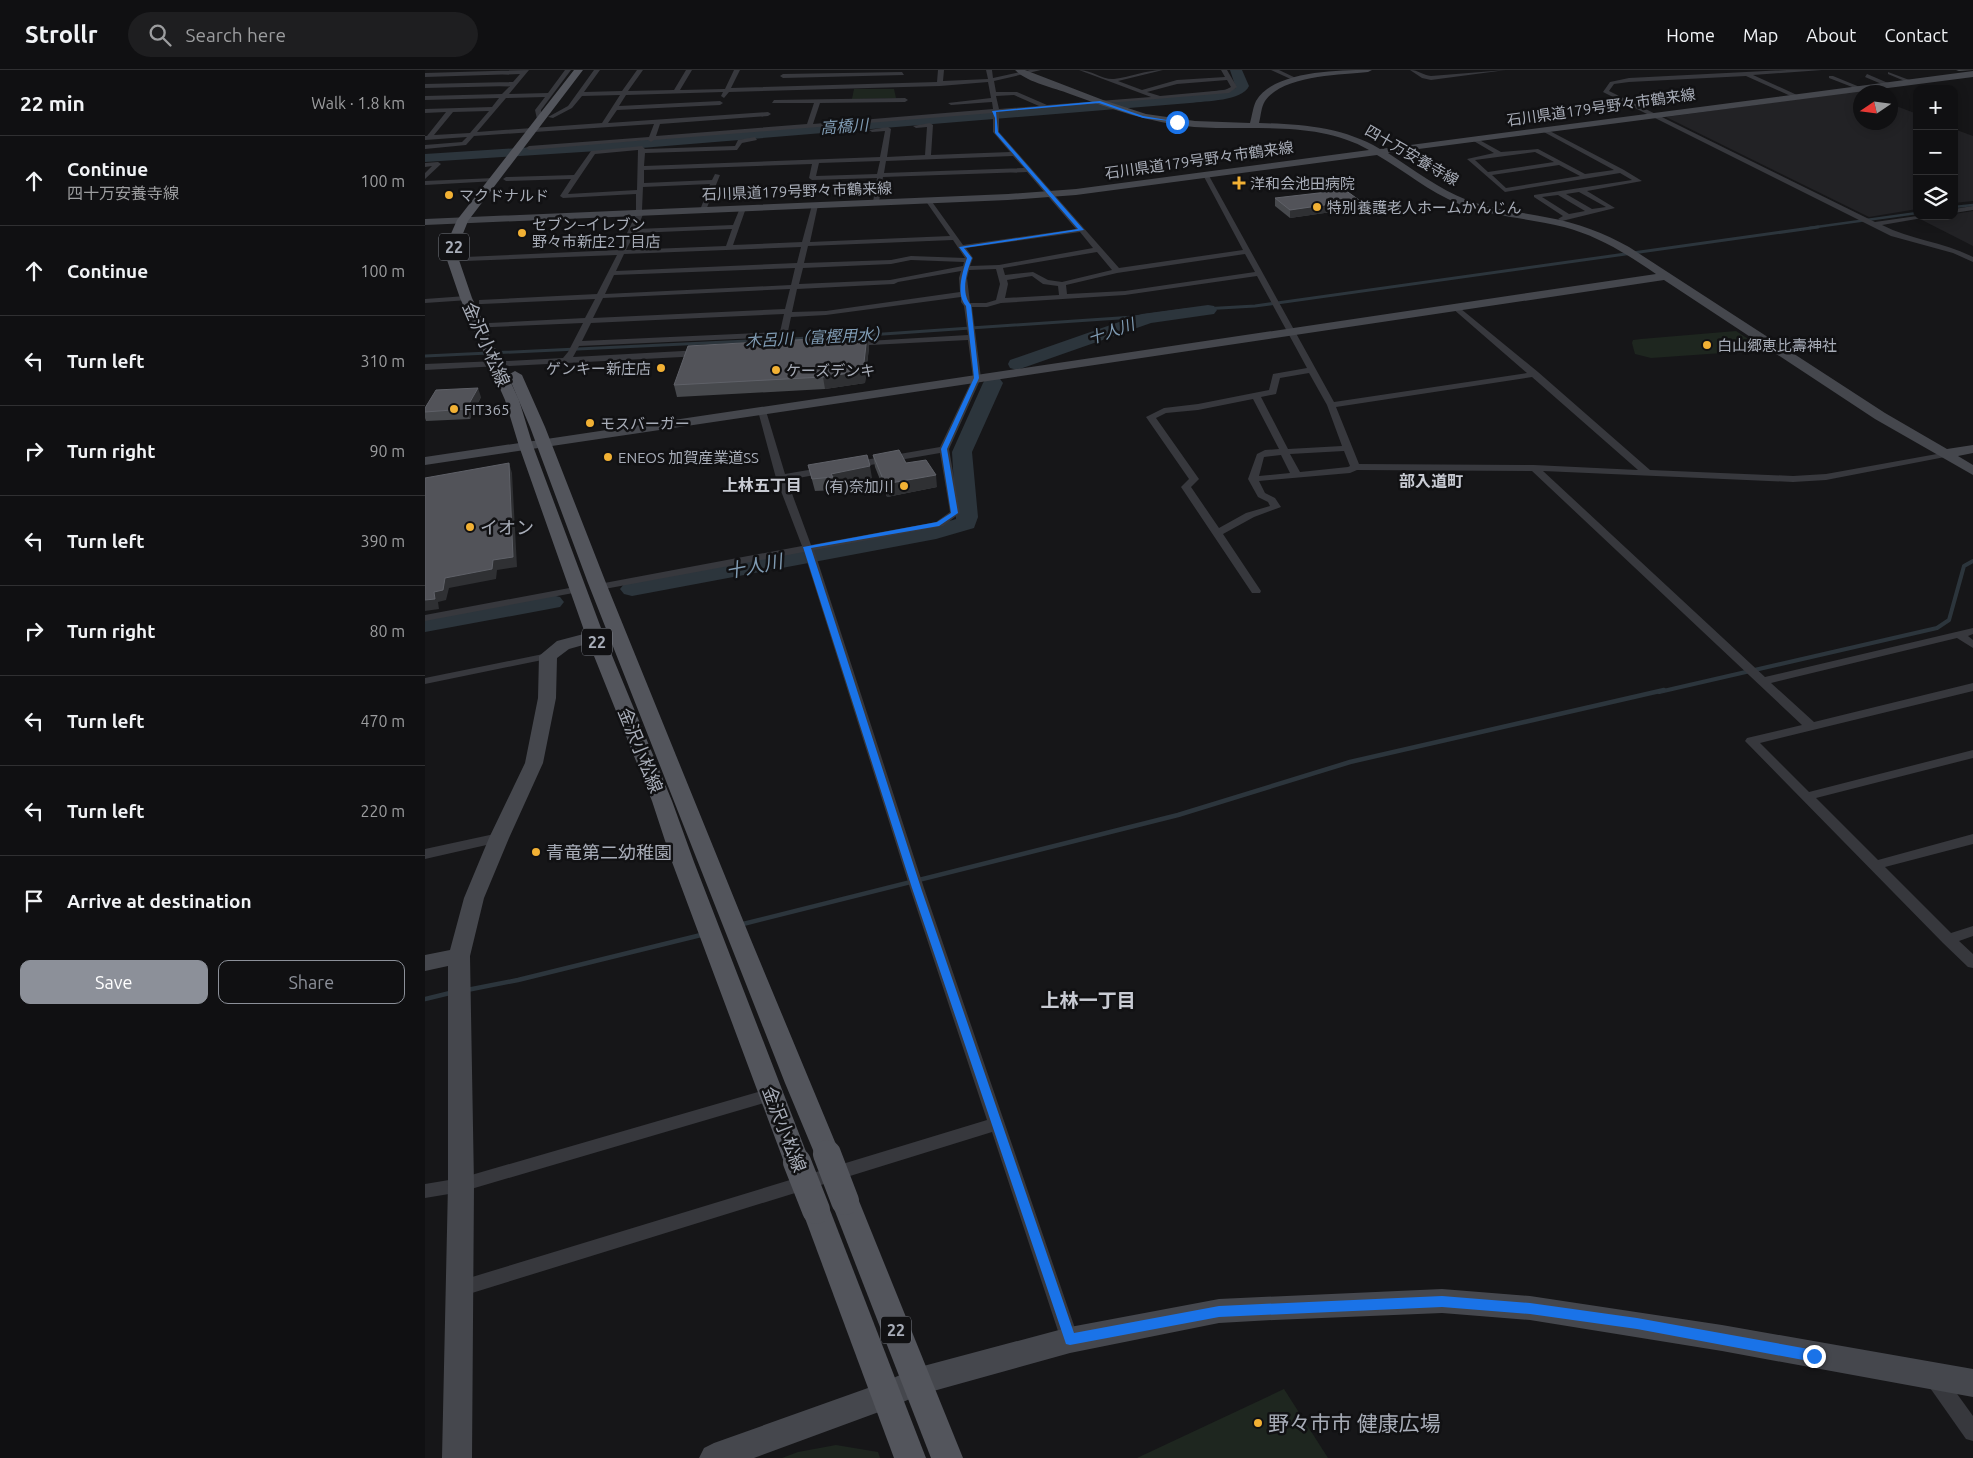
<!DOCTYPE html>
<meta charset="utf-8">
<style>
:root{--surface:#101012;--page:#1e1e20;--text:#f1f3f6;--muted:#9c9d9f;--line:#303032;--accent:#8c9099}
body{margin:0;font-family:Ubuntu,"Noto Sans JP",sans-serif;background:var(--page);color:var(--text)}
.controls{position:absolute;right:15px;top:15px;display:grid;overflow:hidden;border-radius:10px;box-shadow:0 2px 12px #0003}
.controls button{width:45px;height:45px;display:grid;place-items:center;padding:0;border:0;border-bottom:1px solid var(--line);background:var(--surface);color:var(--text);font:25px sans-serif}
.compass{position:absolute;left:1428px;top:15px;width:45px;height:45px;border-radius:50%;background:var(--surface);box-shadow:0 2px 12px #0003;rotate:257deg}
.stop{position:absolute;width:15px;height:15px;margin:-11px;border:4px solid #1a73e8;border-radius:50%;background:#fff}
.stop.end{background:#1a73e8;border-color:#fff;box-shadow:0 1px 5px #0008}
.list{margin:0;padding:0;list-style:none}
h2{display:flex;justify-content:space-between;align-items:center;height:65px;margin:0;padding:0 20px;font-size:21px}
h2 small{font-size:16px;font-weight:400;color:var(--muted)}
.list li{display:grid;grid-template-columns:32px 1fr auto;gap:15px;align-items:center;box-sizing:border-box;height:90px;padding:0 20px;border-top:1px solid var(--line)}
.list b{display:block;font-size:19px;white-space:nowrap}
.list p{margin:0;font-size:16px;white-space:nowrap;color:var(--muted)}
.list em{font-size:16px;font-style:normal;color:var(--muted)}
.actions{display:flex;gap:10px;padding:15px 20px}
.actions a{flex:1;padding:11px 0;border:1px solid var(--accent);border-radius:10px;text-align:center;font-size:18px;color:var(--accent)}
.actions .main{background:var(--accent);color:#fff}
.icon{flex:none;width:28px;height:28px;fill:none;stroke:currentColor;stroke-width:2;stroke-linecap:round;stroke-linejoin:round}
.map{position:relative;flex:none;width:1548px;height:1388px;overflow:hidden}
header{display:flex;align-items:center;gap:30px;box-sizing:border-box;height:70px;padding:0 25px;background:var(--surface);border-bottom:1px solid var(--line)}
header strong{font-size:24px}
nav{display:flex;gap:28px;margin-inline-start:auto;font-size:18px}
.search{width:350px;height:45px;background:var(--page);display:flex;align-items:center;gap:12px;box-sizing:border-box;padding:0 18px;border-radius:28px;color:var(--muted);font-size:19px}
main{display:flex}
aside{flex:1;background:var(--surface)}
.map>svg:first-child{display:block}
.built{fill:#222225}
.green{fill:#1e261f}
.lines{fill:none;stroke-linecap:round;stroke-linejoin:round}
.stream-far3{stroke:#2c353c;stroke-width:2.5}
.stream-far2{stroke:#2c353c;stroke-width:3}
.stream-far1{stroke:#2c353c;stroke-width:4}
.stream{stroke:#2c353c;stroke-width:4.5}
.river{fill:#2c353c;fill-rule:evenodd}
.street{fill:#37383d;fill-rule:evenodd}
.secondary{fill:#45474d;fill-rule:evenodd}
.primary{fill:#53555c;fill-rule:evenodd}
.primary-bridge{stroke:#53555c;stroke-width:28}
.wall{fill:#47494d}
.shaded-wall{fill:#2f3033}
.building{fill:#525359;stroke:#5f6168}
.route{fill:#1a73e8}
.poi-dot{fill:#f2b134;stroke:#111113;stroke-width:2}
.labels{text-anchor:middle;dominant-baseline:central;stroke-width:5;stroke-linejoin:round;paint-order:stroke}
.far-street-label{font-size:15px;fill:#a8adb8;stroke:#111113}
.far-poi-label{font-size:15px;fill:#a8adb8;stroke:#111113;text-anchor:start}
.far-water-label{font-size:16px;font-style:italic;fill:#7f9bb3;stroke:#111113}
.shield{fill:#111113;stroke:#7b7e86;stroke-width:1}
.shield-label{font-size:16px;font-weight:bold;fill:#a8adb8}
.far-quarter-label{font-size:16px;font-weight:bold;fill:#c9ccd4;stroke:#111113}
.far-neighbourhood-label{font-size:16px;font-weight:bold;fill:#c9ccd4;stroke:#111113}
.street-label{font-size:18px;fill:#a8adb8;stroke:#111113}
.poi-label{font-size:18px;fill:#a8adb8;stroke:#111113;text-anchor:start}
.water-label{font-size:19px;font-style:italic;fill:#7f9bb3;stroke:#111113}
.neighbourhood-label{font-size:19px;font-weight:bold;fill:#c9ccd4;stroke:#111113}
.near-poi-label{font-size:21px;fill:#a8adb8;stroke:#111113;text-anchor:start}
</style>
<header>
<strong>Strollr</strong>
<div class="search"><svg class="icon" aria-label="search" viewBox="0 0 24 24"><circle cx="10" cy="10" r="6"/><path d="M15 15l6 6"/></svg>Search here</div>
<nav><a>Home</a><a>Map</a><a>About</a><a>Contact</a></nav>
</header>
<main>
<aside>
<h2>22 min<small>Walk · 1.8 km</small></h2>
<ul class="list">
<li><svg class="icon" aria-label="ahead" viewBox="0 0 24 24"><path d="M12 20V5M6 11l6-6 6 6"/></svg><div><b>Continue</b><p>四十万安養寺線</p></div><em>100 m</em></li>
<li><svg class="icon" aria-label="ahead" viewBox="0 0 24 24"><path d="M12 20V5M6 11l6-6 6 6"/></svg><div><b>Continue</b></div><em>100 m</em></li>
<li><svg class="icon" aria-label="left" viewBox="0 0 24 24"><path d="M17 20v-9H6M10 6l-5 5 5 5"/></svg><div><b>Turn left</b></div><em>310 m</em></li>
<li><svg class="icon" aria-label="right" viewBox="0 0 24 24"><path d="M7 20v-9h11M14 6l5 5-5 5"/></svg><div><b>Turn right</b></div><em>90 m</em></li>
<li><svg class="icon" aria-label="left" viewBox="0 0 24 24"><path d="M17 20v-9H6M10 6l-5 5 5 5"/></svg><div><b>Turn left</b></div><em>390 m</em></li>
<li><svg class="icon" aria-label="right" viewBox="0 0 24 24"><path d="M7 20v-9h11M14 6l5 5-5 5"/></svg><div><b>Turn right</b></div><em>80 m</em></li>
<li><svg class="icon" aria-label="left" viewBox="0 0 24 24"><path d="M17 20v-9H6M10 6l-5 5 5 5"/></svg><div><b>Turn left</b></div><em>470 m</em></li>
<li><svg class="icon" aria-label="left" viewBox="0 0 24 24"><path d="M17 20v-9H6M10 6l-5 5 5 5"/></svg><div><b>Turn left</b></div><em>220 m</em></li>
<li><svg class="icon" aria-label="arrive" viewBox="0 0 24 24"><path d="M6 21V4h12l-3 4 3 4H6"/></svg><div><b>Arrive at destination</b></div></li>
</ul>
<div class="actions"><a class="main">Save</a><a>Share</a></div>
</aside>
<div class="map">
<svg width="1548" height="1388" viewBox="0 0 1548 1388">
<rect width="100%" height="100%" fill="#161618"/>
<!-- built -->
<g class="built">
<polygon points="1433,21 1438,22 1436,22 1436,52 1466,52 1466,34 1492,44 1492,139 1444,147 1241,47"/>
<polygon points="1529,59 1548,66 1548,131 1529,133"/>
<polygon points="1548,141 1548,176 1495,149 1529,146 1529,144"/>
</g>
<!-- green -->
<g class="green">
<polygon points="429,19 469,19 471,28 427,29"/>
<polygon points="1311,261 1340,280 1226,288 1210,284 1207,273 1208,270 1216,269"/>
<polygon points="859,1319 903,1388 712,1388"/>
<polygon points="411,1375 453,1382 455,1388 357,1388 373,1382"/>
</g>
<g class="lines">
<!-- stream-far3 -->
<g class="stream-far3">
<polyline points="1529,137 1548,135"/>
<polyline points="1384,158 1492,143"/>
</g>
<!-- stream-far2 -->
<polyline class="stream-far2" points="0,286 429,266 709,247 760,240 830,236 1393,157"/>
<!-- stream-far1 -->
<polyline class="stream-far1" points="1234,622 1512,558 1524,550 1539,496 1548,491"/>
<!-- stream -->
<g class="stream">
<polyline points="314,855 753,745 925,692 1239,620"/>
<polyline points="42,920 93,910 280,864"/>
<polyline points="0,929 29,922"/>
</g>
<!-- river -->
<g class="river">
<path d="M805 0H817L824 16C817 31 781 31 765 33L204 79 0 92V84L204 71 765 25 811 18Z"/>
<polygon points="783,235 789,236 792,240 789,244 726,253 592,300 585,298 583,294 585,290 717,244"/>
<polygon points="568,307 575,309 578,313 547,382 553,447 549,458 511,469 207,526 199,524 195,519 199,514 207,512 508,456 531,449 527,382 558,313 561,309"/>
<polygon points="127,525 135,527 139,532 135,537 0,562 0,548"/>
</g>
<!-- street -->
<g class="street">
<path d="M104 0 84 24 123 23 140 0H146L116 40 117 50 112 49 110 40 120 27 81 28 52 62 177 53 195 25 157 26 147 38 128 48 123 47 143 36 169 0H175L159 22 197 21 212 0H218L203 21 249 20 261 0H267L255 20 300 19 309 0H315L306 18 512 12 513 0H519L518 11 563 9 561 0H567L568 8 605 0H616L569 11 571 22H592L622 35 726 27 654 0C666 0 678 10 689 9 706 7 721 0 738 0L693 11 717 20 752 10 800 7 796 0H802L812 17 804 23 574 42V62L694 198 818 180 778 105 783 104 909 332 1102 303 1027 238 1026 236 1030 234 1113 302 1225 400 1368 406 1401 404 1523 382V386L1520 387 1401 410 1368 412 1118 401 1340 607 1548 558V564L1543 566 1548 570V578L1532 568 1346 613 1389 652 1548 613V621L1335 673 1384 722 1548 680V688L1391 728 1453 790 1548 764V774L1460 797 1526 863 1548 856V866L1534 871 1548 884V898L1543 897 1518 873 1320 671 1322 668 1377 655 1107 401 932 400 925 403 834 411 840 423 850 428 856 437 829 447 798 464 836 521 835 523H827L756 417 764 409 721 347 739 338 773 334 844 320 848 304 882 298 832 206 700 225 576 233 562 237H547L556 308 524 379 535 443 518 456 389 480 499 818 654 1270 651 1276 645 1279 639 1276 636 1270 567 1062 34 1227 28 1225 25 1219 28 1213 34 1211 562 1050 485 818 379 482 174 520 169 517 174 514 377 476 351 408 333 341 337 338 341 341 360 404 401 397 406 400 401 403 362 410 386 475 511 452 525 442 515 383 428 398 423 395 428 392 515 377 548 308 543 270 426 276 422 274 426 272 543 265 539 236 536 232V227L401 245 366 247 361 271 357 273 353 271 354 267 154 276 148 287 276 280 280 283 276 286 84 296 81 295V291L138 288 143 282 158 253 67 257H64V253L160 248 170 229 57 234H54V230L172 224 192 185 40 191 36 189 40 187 194 180 212 142 211 140V124L138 128 135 126 146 109 81 111 78 109 81 107 149 105 166 81 217 76 220 79 310 76 313 70 330 67 332 70 317 73 312 80 220 83 219 96 455 87 460 61 447 62 444 60 463 57 466 59 462 87 500 85 502 57 491 58 488 56 505 53 508 55 506 85 585 82 568 62V43L229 70 226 72 223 70 104 80 101 78 104 76 224 67 229 54 49 66 41 75 0 79V75L37 72 42 67 0 70V66H2L21 42 0 43V39L67 37 74 28 0 30V26L77 24 85 16 0 18V14L88 12 95 4 0 7V3ZM802 10 806 17 800 20 735 26 722 22 752 14ZM563 12 566 28 523 33 526 35 567 32 568 39 388 54 395 33 480 32 483 30 480 28 349 30 347 33H389L382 54 231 66 235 54 343 46 346 44 343 42 183 53 192 40 295 35 298 33 295 31 194 36 201 25 298 22 296 26 299 28 304 22 515 16ZM589 25 614 36 574 39 571 26ZM64 41 45 63 9 65 28 42ZM213 80 212 120 143 124 170 84ZM588 86 599 98 459 103 461 91ZM455 91 452 104 391 106 394 93ZM387 94 384 108 387 110 452 108 448 132 451 134 454 132 458 107 602 102 651 159 538 175 505 129 503 128 500 130 525 166 385 172 393 135 390 133 387 135 377 172 308 175 321 138 318 136 315 138 308 155 212 159 219 142 217 140 218 117 285 114 275 140 278 142 281 140 295 105 290 104 287 110 219 113V100ZM307 159 301 176 201 180 210 163ZM655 162 668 178 574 195 545 196 548 188 541 178ZM528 170 540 188 486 186 466 190 379 193 383 176ZM376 177 372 193 191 201 199 184ZM672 182 687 200 637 212 623 210 608 202 580 205 578 198ZM820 184 830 202 700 221 642 224 641 215 692 203ZM486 190 539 192 538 196 465 210 374 214 378 198 466 194ZM370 198 366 215 180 224 189 205ZM571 199 575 214 571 230 561 233H545L542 208 544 200ZM536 201 534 208 535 222 401 241 367 242 372 219 469 214 473 212ZM607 206 618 214 633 216 634 225 580 228 583 214 582 210ZM365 219 360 239 168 248 178 228ZM359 244 355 262 157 271 166 253ZM884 303 902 335 917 376 863 379 836 327 851 324 855 308ZM1107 307 1213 400 1109 395 934 394 911 337ZM828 329 854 379 840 380 832 384 823 409 833 427 843 432 845 436 821 443 794 458 766 417 774 409 731 348 741 343 773 340ZM919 381 925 396 923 397 875 402 865 384ZM856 385 865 403 834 406 839 387Z"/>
<polygon points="846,0 854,0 875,10 870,11"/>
<path d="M985 0C993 0 998 5 1006 6L1081 0 1006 10 997 8Z"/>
<path d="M1362 0H1397L1328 5 1372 25 1370 28 1321 6 1204 12 1189 14 1184 21 1450 152 1492 146H1509L1457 155C1486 170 1519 172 1548 187V192L1528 183 1466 166 1178 22 1185 12 1204 8Z"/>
<polygon points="477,2 479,5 358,8 355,6 358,4"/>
<polygon points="1463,2 1487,11 1482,12 1463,4"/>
<polygon points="1442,4 1463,13 1464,14 1459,15 1440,7"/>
<polygon points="1404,6 1408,6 1447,22 1440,22 1404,8"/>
<path d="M1119 58 1199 100 1217 111 1162 121 1190 138 1137 151 1133 149 1138 146 1109 127V125L1207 110 1195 103 1080 122 1042 89 1069 83 1047 70 1049 67 1076 82 1113 79 1160 104 1189 100 1117 61ZM1110 82 1129 92 1063 102 1050 90ZM1134 95 1155 106 1081 118 1067 105ZM1154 122 1181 137 1167 139 1141 124ZM1133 125 1160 141 1144 144 1117 127Z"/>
<polygon points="0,93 13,92 16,94 0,109 0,103 7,96 0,97"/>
<polygon points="69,108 72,110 71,111 0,115 0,111"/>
<polygon points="1548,136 1548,140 1529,143 1529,139"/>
<polygon points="41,226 45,228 44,230 0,233 0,229"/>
<polygon points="72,291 75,292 75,296 0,300 0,294"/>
<polygon points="155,516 159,517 160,519 159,521 0,551 0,545"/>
<polygon points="123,583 127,584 129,586 127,588 0,614 0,608"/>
<polygon points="74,763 79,765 81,768 79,771 0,789 0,779"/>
<polygon points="347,1018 353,1019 355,1024 353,1029 36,1122 0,1128 0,1114 36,1108"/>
<polygon points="1510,1300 1517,1303 1548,1346 1548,1371 1541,1369 1503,1315 1501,1309 1503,1303"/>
</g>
<!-- secondary -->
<g class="secondary">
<path d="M590 0H600L678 30 721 44 770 51 825 53C827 46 828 37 831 31 849 0 916 0 947 0L943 2C915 5 858 5 840 31 836 37 836 46 834 53 876 54 918 57 955 79L1548 1V7L963 83C989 100 1014 119 1042 130 1069 140 1097 142 1125 148 1153 153 1179 163 1204 177L1460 343 1522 379 1548 375V383L1533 386 1548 395V405L1450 349 1239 210 0 395V387L1231 204C1202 184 1173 166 1139 157 1104 148 1068 147 1034 134 1004 122 980 101 952 85L651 125 583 130 0 155V149L583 124 651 119 944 80C892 50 827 61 769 57 726 53 686 39 645 24 628 17 603 13 590 0Z"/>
<polygon points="170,561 176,562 178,566 176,570 144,579 132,588 131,628 118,693 84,768 59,828 45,886 49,1115 47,1388 17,1388 23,1115 23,896 0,901 0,885 25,880 39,828 64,768 100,693 113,628 114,586 132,571"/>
<polygon points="1017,1219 1105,1226 1297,1255 1548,1299 1548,1327 1297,1281 1105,1250 1017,1243 849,1250 794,1253 645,1283 494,1325 462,1339 329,1388 274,1388 279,1378 289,1373 457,1313 491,1298 645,1257 794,1229"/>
</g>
<!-- primary -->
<g class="primary">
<polygon points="149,0 158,0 43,151 37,166 34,190 47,228 94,330 108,376 179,566 247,731 269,792 385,1092 381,1100 372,1103 363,1100 359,1092 247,792 227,731 161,566 94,376 80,330 35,228 22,190 25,166 32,150"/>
<polygon points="90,301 97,305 120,357 181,513 326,870 415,1084 411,1092 402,1095 393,1092 360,1013 163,513 105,357 83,305"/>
<polygon points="420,1119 430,1123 434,1131 538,1388 506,1388 406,1131 410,1123"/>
<polygon points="391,1128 401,1132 405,1140 501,1388 469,1388 377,1140 381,1132"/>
</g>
<!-- primary-bridge -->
<g class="primary-bridge">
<polyline points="402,1084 420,1131"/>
<polyline points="372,1092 391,1140"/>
</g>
</g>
<!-- wall -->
<g class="wall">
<polygon points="1531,0 1548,0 1534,1"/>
<polygon points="850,128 934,130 934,138 865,148 850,136"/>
<polygon points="442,266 444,277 440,313 400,319 252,327 249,315"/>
<polygon points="56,327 45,349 1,351 0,348 0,338"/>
<polygon points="448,385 481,393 512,417 462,427 450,397"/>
<polygon points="383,395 447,408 410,416 411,420 390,421"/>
</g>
<!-- shaded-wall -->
<g class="shaded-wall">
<polygon points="934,130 934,138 865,148 865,140"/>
<polygon points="442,266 444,277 440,313 400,319 398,307"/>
<polygon points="53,318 56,327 45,349 41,339"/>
<polygon points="84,393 87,403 92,497 72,500 71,509 24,518 21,530 13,532 14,539 0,541 0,530 9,522"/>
<polygon points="445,396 447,408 410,416 408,407 406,404"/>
<polygon points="511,405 512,417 462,427 460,414"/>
</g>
<!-- building -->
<g class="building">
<polygon points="920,120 934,130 865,140 850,128"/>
<polygon points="442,266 438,301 398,307 249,315 263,276"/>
<polygon points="53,318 41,339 0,342 0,338 11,320"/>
<polygon points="474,380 481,393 501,390 511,405 460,414 448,385"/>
<polygon points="442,385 445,396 406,404 408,407 387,409 383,395"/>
<polygon points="84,393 88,487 68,490 67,499 20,508 18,520 9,522 10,529 0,530 0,408"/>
</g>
<!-- route -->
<path class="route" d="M675 31 718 46 754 52 718 48 674 33 571 42 573 62 659 160 539 178 547 188C542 201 535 223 546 235L554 308 522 379 533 443 514 456 386 478 496 818 649 1263 794 1236 1017 1226 1105 1233 1212 1248 1389 1280 1393 1282 1395 1286 1393 1290 1389 1292 1212 1259 1105 1244 1017 1237 794 1247 645 1275 641 1274 487 818 378 477 512 452 526 443 516 379 549 308 541 236C530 224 538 201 542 188L534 177 653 159 570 63V48L567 41Z"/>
<!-- markers -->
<g class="poi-dot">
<path d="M811.5 105.5h5v5h5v5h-5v5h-5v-5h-5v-5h5z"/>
<circle cx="24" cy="125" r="5"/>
<circle cx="892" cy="137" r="5"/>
<circle cx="97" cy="163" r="5"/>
<circle cx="1282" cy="275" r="5"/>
<circle cx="236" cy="298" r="5"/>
<circle cx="351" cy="300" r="5"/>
<circle cx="29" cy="339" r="5"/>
<circle cx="165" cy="353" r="5"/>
<circle cx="183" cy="387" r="5"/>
<circle cx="479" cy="416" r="5"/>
<circle cx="45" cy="457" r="5"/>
<circle cx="111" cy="782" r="5"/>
<circle cx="833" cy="1353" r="5"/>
</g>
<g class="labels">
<!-- far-street labels -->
<g class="far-street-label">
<text transform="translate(1176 37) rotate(-8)">石川県道179号野々市鶴来線</text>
<text transform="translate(987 85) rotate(30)">四十万安養寺線</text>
<text transform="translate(774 90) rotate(-8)">石川県道179号野々市鶴来線</text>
<text transform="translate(372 121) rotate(-2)">石川県道179号野々市鶴来線</text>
</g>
<!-- far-poi labels -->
<g class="far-poi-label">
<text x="825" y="113">洋和会池田病院</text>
<text x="34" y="125">マクドナルド</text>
<text x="902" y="137">特別養護老人ホームかんじん</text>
<text x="107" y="154">セブン−イレブン<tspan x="107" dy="17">野々市新庄2丁目店</tspan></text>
<text x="1292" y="275">白山郷恵比壽神社</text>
<text x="226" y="298" text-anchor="end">ゲンキー新庄店</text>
<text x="361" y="300">ケーズデンキ</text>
<text x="39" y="339">FIT365</text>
<text x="175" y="353">モスバーガー</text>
<text x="193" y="387">ENEOS 加賀産業道SS</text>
<text x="469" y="416" text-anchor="end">(有)奈加川</text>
</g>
<!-- far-water labels -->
<g class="far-water-label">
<text transform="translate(419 56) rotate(-4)">高橋川</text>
<text transform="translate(686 261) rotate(-19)">十人川</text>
<text transform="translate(392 267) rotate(-3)">木呂川（富樫用水）</text>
</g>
<!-- shield labels -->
<g class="shield">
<rect x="14" y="163.5" width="30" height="27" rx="4"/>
<rect x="157" y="558.5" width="30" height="27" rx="4"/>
<rect x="456" y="1246.5" width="30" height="27" rx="4"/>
</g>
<g class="shield-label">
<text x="29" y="177">22</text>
<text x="172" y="572">22</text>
<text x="471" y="1260">22</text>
</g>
<!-- far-quarter labels -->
<g class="far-quarter-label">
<text x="1006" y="411">部入道町</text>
</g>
<!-- far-neighbourhood labels -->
<g class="far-neighbourhood-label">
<text x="337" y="415">上林五丁目</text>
</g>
<!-- street labels -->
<g class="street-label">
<text transform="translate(62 274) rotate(66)">金沢小松線</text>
<text transform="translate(216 680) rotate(68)">金沢小松線</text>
<text transform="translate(360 1059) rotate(69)">金沢小松線</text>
</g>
<!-- poi labels -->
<g class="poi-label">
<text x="55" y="457">イオン</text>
<text x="121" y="782">青竜第二幼稚園</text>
</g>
<!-- water labels -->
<g class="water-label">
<text transform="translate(329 496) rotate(-11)">十人川</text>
</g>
<!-- neighbourhood labels -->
<g class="neighbourhood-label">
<text x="663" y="930">上林一丁目</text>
</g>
<!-- near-poi labels -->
<g class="near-poi-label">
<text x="843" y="1353">野々市市 健康広場</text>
</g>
</g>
</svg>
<div class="controls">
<button>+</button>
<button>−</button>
<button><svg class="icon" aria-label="layers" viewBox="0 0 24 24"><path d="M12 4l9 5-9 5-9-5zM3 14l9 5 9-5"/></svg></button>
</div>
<svg class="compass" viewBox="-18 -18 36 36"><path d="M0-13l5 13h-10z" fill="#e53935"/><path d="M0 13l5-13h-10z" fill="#9c9d9f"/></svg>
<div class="stop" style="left:752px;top:52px"></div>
<div class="stop end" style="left:1389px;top:1286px"></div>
</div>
</main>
